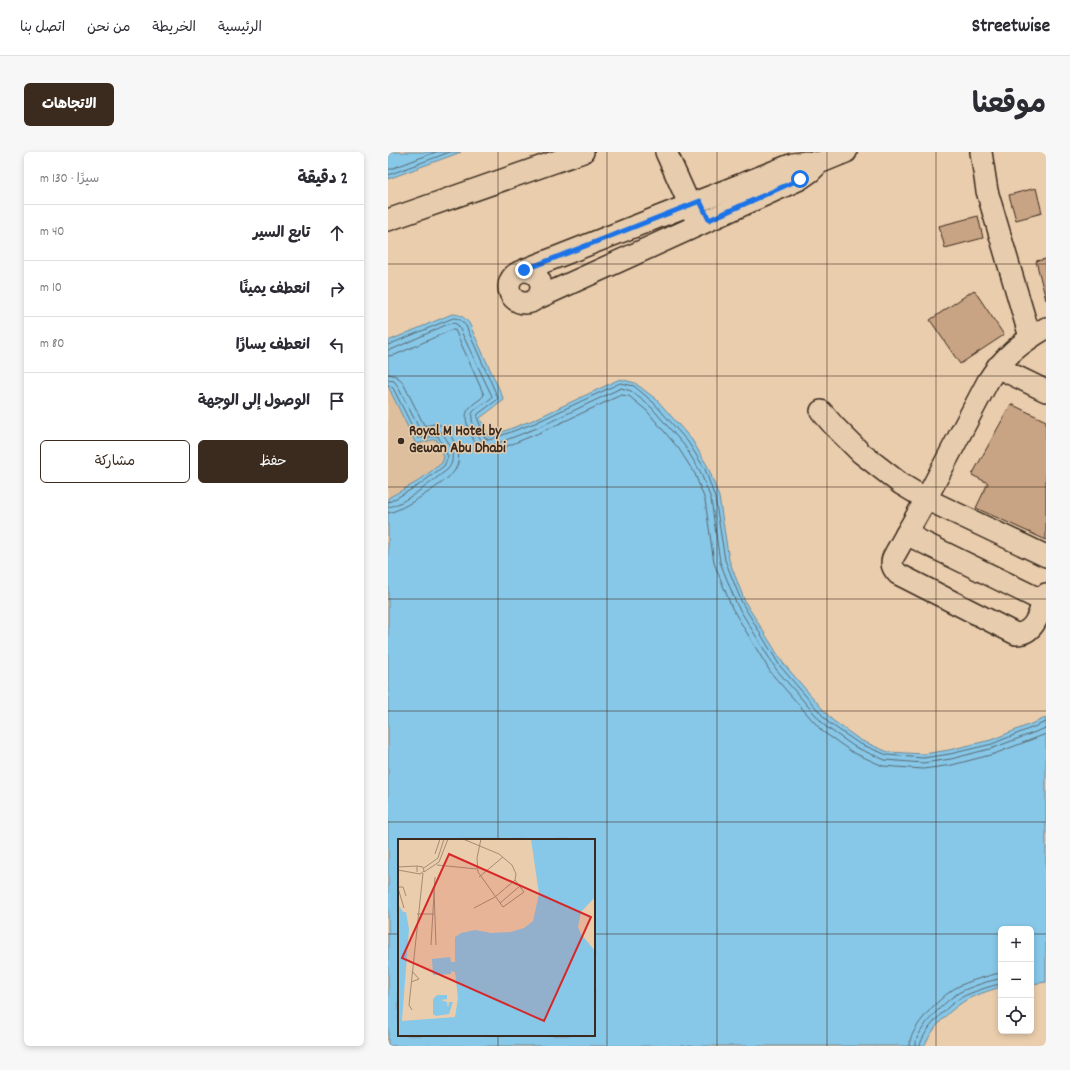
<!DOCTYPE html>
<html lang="ar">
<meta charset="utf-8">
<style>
:root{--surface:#fff;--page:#f7f7f7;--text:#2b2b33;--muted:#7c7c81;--line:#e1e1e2;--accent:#3b2a1e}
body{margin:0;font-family:Dekko,"Playpen Sans Arabic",sans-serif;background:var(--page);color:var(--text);direction:rtl}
.controls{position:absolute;right:12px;bottom:12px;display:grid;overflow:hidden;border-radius:6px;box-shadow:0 2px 6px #0003}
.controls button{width:36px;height:36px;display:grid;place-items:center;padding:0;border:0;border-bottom:1px solid var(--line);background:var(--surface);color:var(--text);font:20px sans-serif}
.stop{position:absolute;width:12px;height:12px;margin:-9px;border:3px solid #1a73e8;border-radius:50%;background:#fff}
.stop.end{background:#1a73e8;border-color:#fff;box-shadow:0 1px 4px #0008}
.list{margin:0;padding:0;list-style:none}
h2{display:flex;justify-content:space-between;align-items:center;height:52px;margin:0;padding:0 16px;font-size:17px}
h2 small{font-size:13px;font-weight:400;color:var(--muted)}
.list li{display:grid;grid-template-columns:26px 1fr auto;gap:12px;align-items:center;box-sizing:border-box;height:56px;padding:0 16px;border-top:1px solid var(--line)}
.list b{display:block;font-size:15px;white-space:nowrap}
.list em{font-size:13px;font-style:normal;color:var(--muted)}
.actions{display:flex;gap:8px;padding:12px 16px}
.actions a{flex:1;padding:9px 0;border:1px solid var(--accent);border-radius:6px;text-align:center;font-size:14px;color:var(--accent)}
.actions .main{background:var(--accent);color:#fff}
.icon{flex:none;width:22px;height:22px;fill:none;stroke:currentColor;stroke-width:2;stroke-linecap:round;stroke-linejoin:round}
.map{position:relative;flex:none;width:658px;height:894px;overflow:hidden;direction:ltr;border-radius:6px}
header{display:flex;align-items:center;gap:24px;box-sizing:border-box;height:56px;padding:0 20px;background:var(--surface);border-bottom:1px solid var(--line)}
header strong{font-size:19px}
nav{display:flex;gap:22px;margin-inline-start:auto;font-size:14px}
.intro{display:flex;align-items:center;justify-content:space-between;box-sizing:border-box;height:96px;padding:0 24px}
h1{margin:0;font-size:28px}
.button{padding:10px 18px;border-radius:6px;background:var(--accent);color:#fff;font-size:14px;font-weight:700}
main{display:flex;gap:24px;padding:0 24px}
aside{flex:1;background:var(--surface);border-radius:6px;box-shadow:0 2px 6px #0003}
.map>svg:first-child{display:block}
.built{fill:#ddbe9d}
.water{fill:#87c7e8;stroke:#698897;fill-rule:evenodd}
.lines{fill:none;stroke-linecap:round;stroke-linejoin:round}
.shore{stroke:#59696f;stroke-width:1}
.building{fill:#c8a484;stroke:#3b2a1e}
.minor-casing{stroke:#3b2a1e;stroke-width:24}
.minor{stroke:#e7cdae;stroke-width:21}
.route{stroke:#1a73e8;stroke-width:5}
.grid{fill:none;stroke:#3b2a1e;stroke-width:1;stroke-opacity:0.55}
.poi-dot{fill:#3b2a1e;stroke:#e7cdae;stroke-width:1.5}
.labels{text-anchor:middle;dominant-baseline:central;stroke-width:3;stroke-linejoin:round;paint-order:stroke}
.poi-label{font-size:15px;font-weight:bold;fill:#3b2a1e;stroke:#e7cdae;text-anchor:start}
.inset-road{fill:none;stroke:#a48c73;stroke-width:1}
.view{fill:#d62828;fill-opacity:0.15;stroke:#d62828;stroke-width:2}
.inset-edge{fill:none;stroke:#3b2a1e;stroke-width:2}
</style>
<header>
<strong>Streetwise</strong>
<nav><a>الرئيسية</a><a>الخريطة</a><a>من نحن</a><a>اتصل بنا</a></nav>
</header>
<div class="intro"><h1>موقعنا</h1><a class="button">الاتجاهات</a></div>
<main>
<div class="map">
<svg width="658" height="894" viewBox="0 0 658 894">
<rect width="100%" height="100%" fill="#eacdac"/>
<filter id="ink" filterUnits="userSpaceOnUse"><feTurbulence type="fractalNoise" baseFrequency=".025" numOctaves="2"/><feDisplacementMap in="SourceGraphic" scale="8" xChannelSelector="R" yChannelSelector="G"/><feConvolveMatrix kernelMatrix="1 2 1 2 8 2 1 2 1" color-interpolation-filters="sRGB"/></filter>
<g filter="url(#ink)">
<!-- built -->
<polygon class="built" points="0,234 28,292 48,287 56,305 54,311 29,330 0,346"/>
<!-- water -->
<g class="water">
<polygon points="0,0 73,0 0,27"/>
<path d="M64 162C72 162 76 165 81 171L116 248 92 266 101 285 145 268 232 227 247 231 269 248 304 288 320 315 331 345 341 408 357 450 395 511 444 568 472 588 500 600 536 602 561 598 603 588 658 566V830L643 832V777H613V835C603 838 583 844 575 850 558 861 545 876 536 894H0V346L29 330 54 311 56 305 48 287 28 292 0 234V189ZM11 688H206V883H11Z"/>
</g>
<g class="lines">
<!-- shore -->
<g class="shore">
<polyline points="0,18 48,0"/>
<polyline points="0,23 62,0"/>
<path d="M0 193 65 166C71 166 74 169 78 174L110 246 109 248 90 262 89 265 97 286 101 288 147 271 232 231 246 234 266 251 300 290 317 317 327 346 337 408 354 451 392 514 441 571 470 591 499 603 535 606 562 602 604 592 658 570"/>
<path d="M0 198 5 197 60 172 66 171 70 173 104 244 103 246C98 251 89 255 85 260 80 268 92 291 100 293H105L149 276 233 236 243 239 263 255 296 293 312 319 323 347 332 410 349 453 388 517 438 575 467 595 497 608 535 611 563 607 605 596 658 576"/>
<path d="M0 204 7 203 63 178H67L96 243C92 249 82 252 79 260 75 268 85 291 92 296 96 300 101 300 107 299L151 281 233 243 241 244 259 259 291 297 307 322 317 348 326 411 344 456 383 521 434 579 464 600 495 614 535 617 564 613 606 602 658 582"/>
<path d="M0 222 8 224 14 229 36 273C39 274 42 273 45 272 56 271 61 280 65 288 71 299 73 307 67 318 62 328 12 360 0 361"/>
<path d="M0 228 6 229 9 233 33 280 47 278 53 280C62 290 70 307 59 318 47 327 14 354 0 355"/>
<polyline points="0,233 5,236 30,286 50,284 60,305 56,314 31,333 3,349 0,350"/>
<path d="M521 894C522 875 553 844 569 835 580 829 594 826 607 822L613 821"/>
<path d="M527 894C528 877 558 848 572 840 580 836 604 827 613 827"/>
<path d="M532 894C534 879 561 852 574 845 582 841 604 833 613 832"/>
</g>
</g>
<!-- building -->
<g class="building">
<polygon points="648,36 654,61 628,68 621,43"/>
<polygon points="590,64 595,86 557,96 551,74"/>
<polygon points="658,107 658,148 648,109"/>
<polygon points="586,138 616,183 572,212 542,168"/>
<polygon points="623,252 658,269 658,388 588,356 600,331 584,323"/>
</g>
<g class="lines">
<defs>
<g id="minor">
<polyline points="278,0 307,65"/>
<polyline points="593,0 599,39 642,185"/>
<polyline points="0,68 195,0"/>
<polyline points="136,118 405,12 418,10 431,11"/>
<circle cx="137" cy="135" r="16"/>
<polyline points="150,146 412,27 422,20 431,11 458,0"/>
<path d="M658 176C634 190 615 205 600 229L538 347 507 402C502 410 504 416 510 422L628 482C648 482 652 458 658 442"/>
<polyline points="609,215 658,239"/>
<polyline points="433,259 446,274 473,301 513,332 538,347 658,404"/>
<polyline points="518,382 655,449"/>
</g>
</defs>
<!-- minor casing -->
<use href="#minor" class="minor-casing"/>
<!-- minor -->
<use href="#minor" class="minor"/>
</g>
</g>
<g class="lines" filter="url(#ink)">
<!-- route -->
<polyline class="route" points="136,118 312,49 321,68 412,27"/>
</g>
<!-- grid -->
<path class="grid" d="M110 0V688M219 0V894M329 0V894M439 0V894M548 0V894M0 112H658M0 224H658M0 335H658M0 447H658M0 559H658M0 670H658M0 782H11M206 782H613M643 782H658M110 883V894"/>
<!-- markers -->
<circle class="poi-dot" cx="13" cy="289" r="4"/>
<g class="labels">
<!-- poi labels -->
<g class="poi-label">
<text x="21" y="280">Royal M Hotel by<tspan x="21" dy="17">Gewan Abu Dhabi</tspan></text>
</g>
</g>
<!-- overview -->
<g transform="translate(10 687)">
<rect width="197" height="197" fill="#eacdac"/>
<path d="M133 0H197V58L183 73 180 88 183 95 197 112V197H0V65L5 73H8L11 90 4 182 57 178 60 159 57 133 53 132V135L35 136 34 120 52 118 53 123H57V98L63 94 77 91 93 94 113 93 126 89 135 82 141 55ZM39 156H49V160L43 161 49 163 50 169 51 163H55L51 175 38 177 35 175V160Z" fill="#87c7e8"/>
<path class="inset-road" d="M65 0 101 15 114 26 118 35 117 41 97 58 76 69M83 0 79 19 80 33 105 68 126 53 117 41M37 15 42 0M39 26 79 30M0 28 19 27M26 29 40 19 46 0M0 31 22 35 26 32 25 28 19 27V33M26 33 41 23 50 0M81 38 105 18M0 48H5L8 57M0 49 6 69M36 52 38 106M102 64 122 47M19 75H36M33 106 37 38M13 143 21 140 14 132M14 171 11 166 25 34"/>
<path class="view" d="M51 15 193 78 146 182 4 119Z"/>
<rect width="197" height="197" class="inset-edge"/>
</g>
</svg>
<div class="controls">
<button>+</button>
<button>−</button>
<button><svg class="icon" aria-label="locate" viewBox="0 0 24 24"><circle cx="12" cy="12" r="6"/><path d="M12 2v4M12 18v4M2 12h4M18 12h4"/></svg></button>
</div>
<div class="stop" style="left:412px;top:27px"></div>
<div class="stop end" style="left:136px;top:118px"></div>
</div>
<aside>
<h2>2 دقيقة<small>سيرًا · 130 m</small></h2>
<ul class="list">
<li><svg class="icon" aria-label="ahead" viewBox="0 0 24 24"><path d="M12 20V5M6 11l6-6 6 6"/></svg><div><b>تابع السير</b></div><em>40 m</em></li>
<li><svg class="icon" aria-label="right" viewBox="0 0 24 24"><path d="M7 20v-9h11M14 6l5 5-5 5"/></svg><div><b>انعطف يمينًا</b></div><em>10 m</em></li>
<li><svg class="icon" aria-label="left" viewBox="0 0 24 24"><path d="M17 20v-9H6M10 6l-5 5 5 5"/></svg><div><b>انعطف يسارًا</b></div><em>80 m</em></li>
<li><svg class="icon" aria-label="arrive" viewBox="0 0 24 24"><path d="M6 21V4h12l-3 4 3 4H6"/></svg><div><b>الوصول إلى الوجهة</b></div></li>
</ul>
<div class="actions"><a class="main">حفظ</a><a>مشاركة</a></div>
</aside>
</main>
